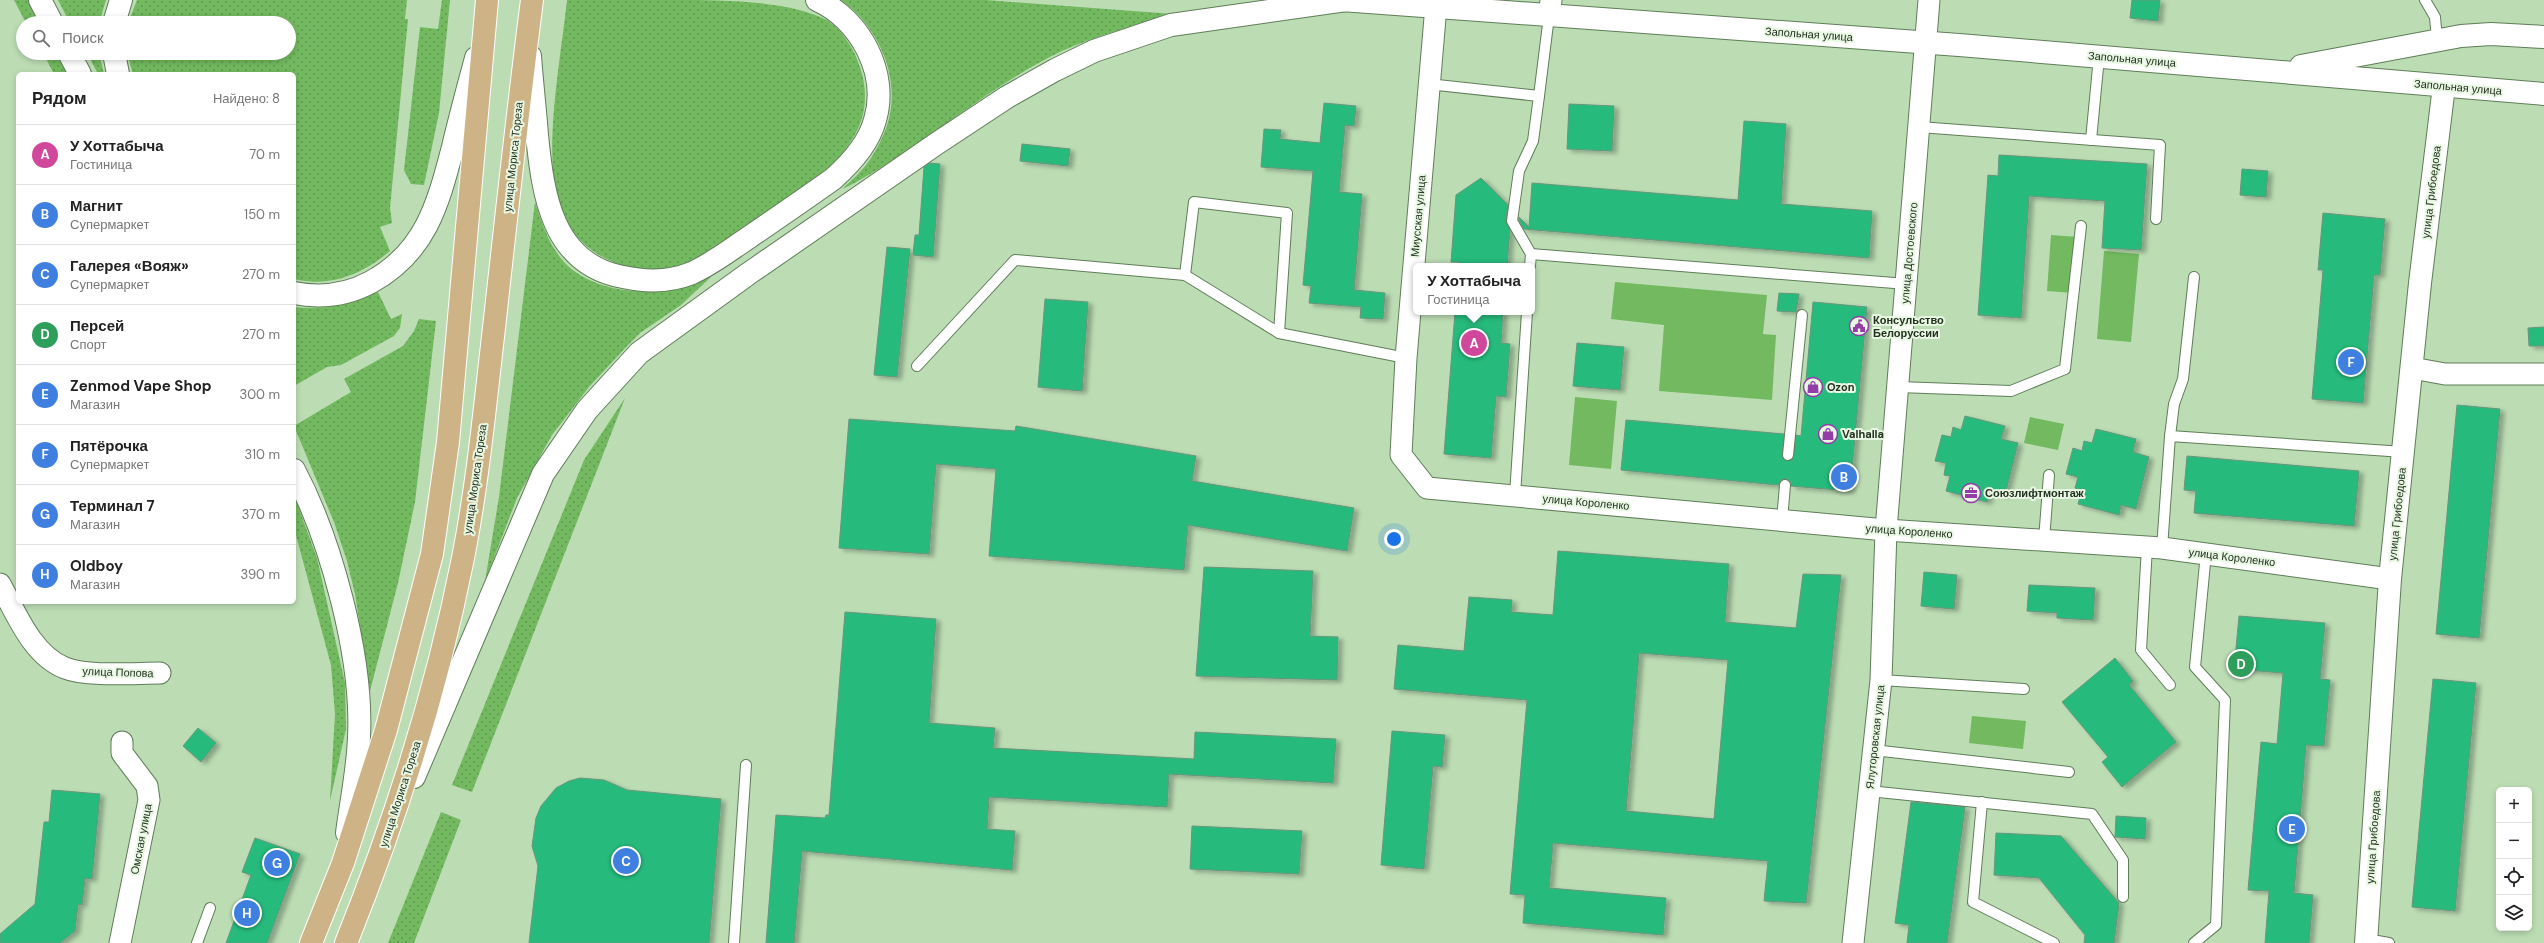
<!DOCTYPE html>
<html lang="ru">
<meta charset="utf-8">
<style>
:root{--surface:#fff;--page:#f6f6f6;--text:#222;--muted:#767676;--line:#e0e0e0;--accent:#943da9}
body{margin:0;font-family:"DM Sans",sans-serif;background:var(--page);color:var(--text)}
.controls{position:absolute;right:12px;bottom:12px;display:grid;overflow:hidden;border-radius:6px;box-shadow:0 2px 6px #0003}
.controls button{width:36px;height:36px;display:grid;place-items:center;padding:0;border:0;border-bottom:1px solid var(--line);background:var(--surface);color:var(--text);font:20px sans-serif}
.you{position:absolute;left:1394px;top:539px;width:14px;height:14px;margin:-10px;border:3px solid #fff;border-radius:50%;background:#1a73e8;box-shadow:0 0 0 6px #1a73e833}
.badge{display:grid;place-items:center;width:26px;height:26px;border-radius:50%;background:var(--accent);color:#fff;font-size:13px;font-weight:700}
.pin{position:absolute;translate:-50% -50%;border:2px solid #fff;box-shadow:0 1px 4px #0006}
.popup{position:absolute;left:1413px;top:263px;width:122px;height:52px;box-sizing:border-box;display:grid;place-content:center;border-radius:6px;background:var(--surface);filter:drop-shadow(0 1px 3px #0005);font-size:13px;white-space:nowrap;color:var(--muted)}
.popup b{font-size:15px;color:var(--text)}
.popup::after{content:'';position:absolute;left:50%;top:100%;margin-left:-8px;border:8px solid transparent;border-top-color:var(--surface)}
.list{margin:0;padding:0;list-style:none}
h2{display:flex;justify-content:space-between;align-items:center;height:52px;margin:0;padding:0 16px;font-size:17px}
h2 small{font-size:13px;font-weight:400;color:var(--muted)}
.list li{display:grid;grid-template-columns:26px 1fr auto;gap:12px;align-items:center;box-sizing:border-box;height:60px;padding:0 16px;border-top:1px solid var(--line)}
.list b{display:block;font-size:15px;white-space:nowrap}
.list p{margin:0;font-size:13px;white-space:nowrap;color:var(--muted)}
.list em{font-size:13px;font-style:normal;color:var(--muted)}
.icon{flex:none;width:22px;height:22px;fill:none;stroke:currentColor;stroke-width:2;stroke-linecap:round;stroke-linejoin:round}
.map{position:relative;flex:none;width:2544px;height:943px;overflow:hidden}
.search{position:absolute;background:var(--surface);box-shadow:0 2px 6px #0003;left:16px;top:16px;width:280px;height:44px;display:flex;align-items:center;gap:10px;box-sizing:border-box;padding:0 14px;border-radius:22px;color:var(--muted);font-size:15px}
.panel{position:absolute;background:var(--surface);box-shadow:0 2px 6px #0003;left:16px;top:72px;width:280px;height:532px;border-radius:6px}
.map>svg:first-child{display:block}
.grass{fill:url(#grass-dots)}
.park{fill:#72b95f}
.building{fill:#28bb7c;stroke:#67967c;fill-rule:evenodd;filter:url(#shadow)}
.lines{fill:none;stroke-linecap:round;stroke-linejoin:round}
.service-casing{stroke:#5f7d58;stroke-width:12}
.minor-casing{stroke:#5f7d58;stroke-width:23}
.tertiary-casing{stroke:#5f7d58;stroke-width:24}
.primary-casing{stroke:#fff;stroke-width:24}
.service{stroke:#fff;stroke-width:10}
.minor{stroke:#fff;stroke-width:21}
.tertiary{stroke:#fff;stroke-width:22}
.primary{stroke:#cdb386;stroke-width:22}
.labels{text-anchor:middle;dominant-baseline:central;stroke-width:4;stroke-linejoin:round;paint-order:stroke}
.street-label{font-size:11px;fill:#233020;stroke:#e8f8e3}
.poi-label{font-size:11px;font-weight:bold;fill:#233020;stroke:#e8f8e3;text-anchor:start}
</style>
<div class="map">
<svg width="2544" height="943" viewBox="0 0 2544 943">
<defs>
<pattern id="grass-dots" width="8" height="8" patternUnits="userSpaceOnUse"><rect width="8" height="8" fill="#72b95f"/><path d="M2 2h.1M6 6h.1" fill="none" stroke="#5d974e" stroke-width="1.8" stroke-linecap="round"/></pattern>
<filter id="shadow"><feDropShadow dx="4.5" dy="2.5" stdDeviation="2" flood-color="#0004"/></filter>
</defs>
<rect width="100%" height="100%" fill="#bcddb4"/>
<!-- grass -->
<g class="grass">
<polygon points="14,0 30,0 42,23 26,23"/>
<polygon points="58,0 106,0 99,23 70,23"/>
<path d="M137 0H407L405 19H408L390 208 392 223 380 227 390 251C363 274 330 288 294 279V74H133L127 53H289V23H128Z"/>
<polygon points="442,0 450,0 439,113 424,185 411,184 404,170 420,27 438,29"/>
<path d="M567 0C603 0 639 0 675 0 719 0 789 0 827 20 843 31 854 49 860 67 884 140 817 178 766 213 741 229 716 251 688 262 636 284 570 255 557 198 544 144 561 57 567 0Z"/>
<path d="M841 0H986L1173 14 1172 16C1135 25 1098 35 1062 51 984 88 920 150 843 189 847 183 854 179 858 174 868 164 876 151 882 138 906 89 883 30 841 0Z"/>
<polygon points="43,53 59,53 70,74 54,74"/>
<polygon points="87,53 99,53 104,74 98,74"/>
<path d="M535 202C542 224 550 249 568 266 605 299 671 297 712 276L681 305 640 333 627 346 589 387 552 435 517 498 485 581 499 497Z"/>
<path d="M378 292 391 319 402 314 400 328 394 336 341 365 327 367 294 386V307C326 310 349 305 378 292Z"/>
<polygon points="419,319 436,321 415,502 398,583 370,691 355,594 347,561 334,522 294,426 351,392 344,379 403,346 414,331"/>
<polygon points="625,398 472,792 452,785 584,460"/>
<polygon points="294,495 317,558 345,683 346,729 330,801 335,714 331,665 294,528"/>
<polygon points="441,812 461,820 414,943 388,943"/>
</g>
<!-- park -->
<g class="park">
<polygon points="2051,235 2078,237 2073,293 2047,291"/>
<polygon points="2104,251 2139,254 2131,342 2097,339"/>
<polygon points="1615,282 1767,295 1763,334 1776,335 1772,400 1659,391 1664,325 1611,319"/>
<polygon points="1575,397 1617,401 1611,469 1569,465"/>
<polygon points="2030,417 2064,424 2058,450 2024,443"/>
<polygon points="1972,716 2026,721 2023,749 1969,743"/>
</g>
<!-- building -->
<g class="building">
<polygon points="2132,0 2160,0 2158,21 2130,18"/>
<polygon points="1324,103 1356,106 1354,126 1345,125 1339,192 1362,194 1354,290 1385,293 1383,319 1360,318 1361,307 1309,303 1311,286 1303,285 1313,171 1261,167 1264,129 1281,130 1280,139 1320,143"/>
<polygon points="1569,104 1614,106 1612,151 1567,149"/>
<polygon points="1744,121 1786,124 1781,204 1872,211 1869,258 1524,229 1519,220 1519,217 1529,227 1532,183 1738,200"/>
<polygon points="1022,144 1070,149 1068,166 1020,161"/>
<polygon points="1999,155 2147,164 2141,250 2102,248 2105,201 2029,196 2021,318 1978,315 1988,175 1998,176"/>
<polygon points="930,163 940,164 933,257 913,255 915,235 919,235 924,167"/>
<polygon points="2242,169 2268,171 2266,197 2240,195"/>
<polygon points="1481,178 1508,205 1506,221 1510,230 1507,266 1459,266 1459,262 1451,262 1456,195"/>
<polygon points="2323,213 2385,219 2380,275 2374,275 2363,403 2312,399 2323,270 2318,270"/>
<polygon points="887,247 910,249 897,377 874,375"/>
<polygon points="1779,293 1799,294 1796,312 1777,311"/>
<polygon points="1045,299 1088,302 1082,391 1038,387"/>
<polygon points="1813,302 1867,307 1850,491 1791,486 1791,482 1786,479 1782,479 1778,485 1621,470 1626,420 1784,434 1782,457 1787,461 1793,459 1796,435 1801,436"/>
<polygon points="1455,312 1503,312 1501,343 1510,344 1506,397 1496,396 1491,458 1444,454"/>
<polygon points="2544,327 2544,346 2529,346 2528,328"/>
<polygon points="1577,343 1624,347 1620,390 1573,386"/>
<polygon points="2457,405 2500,409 2479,638 2436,634"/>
<polygon points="1965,416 2005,426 2001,439 2018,443 2005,495 1990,491 1987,502 1946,491 1950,476 1944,475 1946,463 1935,461 1942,435 1951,437 1953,427 1961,430"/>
<polygon points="849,419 1015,431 1016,426 1196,456 1192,481 1354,508 1347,551 1188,525 1184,570 989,556 996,469 936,464 929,554 839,548"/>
<polygon points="2096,429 2136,439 2133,452 2149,457 2136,509 2121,505 2119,515 2078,504 2082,490 2075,488 2078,477 2066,474 2073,448 2082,451 2084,441 2092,443"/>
<polygon points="2187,456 2359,471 2354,526 2194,513 2196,491 2184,490"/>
<path d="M1558 551 1729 564 1725 622 1796 628 1803 574 1841 575 1806 903 1764 901 1768 861 1553 843 1549 888 1666 898 1663 935 1523 923 1525 895 1510 894 1527 700 1394 689 1398 645 1464 651 1469 597 1512 600 1511 612 1553 615ZM1639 653 1728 660 1714 819 1626 811Z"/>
<polygon points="1204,567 1313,571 1310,636 1338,637 1337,680 1196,676"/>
<polygon points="1924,572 1957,575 1954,609 1921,606"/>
<polygon points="2029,585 2095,588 2093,620 2057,618 2057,613 2027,611"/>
<polygon points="845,612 936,619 929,723 995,728 993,748 1194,759 1195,732 1336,739 1333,783 1169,774 1167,807 989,797 987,829 1015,831 1012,870 802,851 794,943 766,943 776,815 825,818 826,815 829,815"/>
<polygon points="2239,616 2325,623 2320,679 2330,680 2324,746 2306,745 2294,893 2313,895 2309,943 2265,943 2269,891 2248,890 2261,742 2277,744 2283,673 2234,669"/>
<polygon points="2115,658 2133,681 2129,685 2176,742 2122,787 2102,762 2108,757 2062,702"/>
<polygon points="2433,679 2476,683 2455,911 2412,907"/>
<polygon points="198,728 216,743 201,762 183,746"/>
<polygon points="1392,731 1445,735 1442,767 1433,766 1424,869 1381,865"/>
<polygon points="580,778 604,780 627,790 721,799 709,943 529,943 538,866 532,846 536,818 541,806 556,788 569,781"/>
<polygon points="52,790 100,794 92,879 85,878 82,905 78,904 75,931 60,943 0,943 0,934 35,904 44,822 49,822"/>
<polygon points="1911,802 1965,807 1947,943 1907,943 1909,925 1895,923"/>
<polygon points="2116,816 2146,818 2145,839 2115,837"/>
<polygon points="1192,826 1302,831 1299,874 1190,869"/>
<polygon points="1996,833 2061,836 2119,903 2114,943 2084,943 2085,935 2039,878 1994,875"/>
<polygon points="255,838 300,854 267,943 226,943 251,875 242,872"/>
</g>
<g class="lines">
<defs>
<g id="service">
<polyline points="2425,0 2435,17 2437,40"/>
<polyline points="1428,84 1539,96 1549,16"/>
<polyline points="1919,127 2160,145 2156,219"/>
<polyline points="2091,140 2099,57"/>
<polyline points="1531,254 1907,284"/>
<polyline points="1530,266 1531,254 1512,221 1519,171 1533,141 1539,96"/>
<polyline points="1185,275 1194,202 1287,213 1279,333"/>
<polyline points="917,366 1015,260 1185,275 1279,333 1406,358"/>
<polyline points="1898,387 2011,391 2065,369 2081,226"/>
<polyline points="2170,436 2174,404 2183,379 2194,277"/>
<polyline points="1788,455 1802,315"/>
<polyline points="1515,495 1527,312"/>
<polyline points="1782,520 1785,485"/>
<polyline points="2044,540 2049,475"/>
<polyline points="2147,547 2141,650 2170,685"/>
<polyline points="2162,548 2170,436 2404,452"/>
<polyline points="1881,680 2024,689"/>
<polyline points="1873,750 2069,772"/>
<polyline points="1869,791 2092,814 2123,860 2123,897"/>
<polyline points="1982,802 1973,902 2054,943"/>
<polyline points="2366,939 2389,943"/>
<polyline points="197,943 210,908"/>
<polyline points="734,943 746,765"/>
<polyline points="2194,943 2216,925 2225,700 2195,667 2206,553"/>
</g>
<g id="minor">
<polyline points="1436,6 1406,358 1401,455 1427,488 1886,530 2162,548 2390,579"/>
<polyline points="1549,16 1551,0"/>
<polyline points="2412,368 2445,374 2544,374"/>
<path d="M0 584C16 613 32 655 65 668 87 677 135 673 160 673"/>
<polyline points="120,943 149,800 147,786 122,753 122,742"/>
<polyline points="1853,943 1881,680 1886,530 1929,0"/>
</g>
<g id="tertiary">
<polyline points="40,0 52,23"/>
<polyline points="1341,0 1959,45 2544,94"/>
<polyline points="114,23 121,0"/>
<polyline points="69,53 80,74"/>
<polyline points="114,53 118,74"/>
<path d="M530 56C532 83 535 109 537 135 543 195 552 264 623 277 646 282 670 282 692 273 712 264 730 250 748 238 777 218 805 199 833 179 851 163 869 143 875 120 889 73 860 19 817 0"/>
<polyline points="2301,66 2461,36 2491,34 2544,37"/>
<path d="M294 293C320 298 347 295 371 282 426 252 438 204 453 147 460 117 468 88 476 58"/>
<path d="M294 470C331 540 363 657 359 737 358 769 351 801 347 833"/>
<polyline points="414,777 543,474 587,410 639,353 748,274 936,144 1007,97 1055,70 1094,51 1171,25 1346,0"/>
<polyline points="2366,943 2390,579 2420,283 2444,86"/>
</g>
<g id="primary">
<polyline points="311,943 343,863 386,730 432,554 448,442 487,0"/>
<path d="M346 943C396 819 437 689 463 558 478 482 485 405 494 328 506 218 518 109 532 0"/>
</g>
</defs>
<!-- service casing -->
<use href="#service" class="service-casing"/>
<!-- minor casing -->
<use href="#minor" class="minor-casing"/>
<!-- tertiary casing -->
<use href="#tertiary" class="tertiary-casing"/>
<!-- primary casing -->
<use href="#primary" class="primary-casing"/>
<!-- service -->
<use href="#service" class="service"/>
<!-- minor -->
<use href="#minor" class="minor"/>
<!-- tertiary -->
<use href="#tertiary" class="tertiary"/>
<!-- primary -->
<use href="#primary" class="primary"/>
</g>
<!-- icons -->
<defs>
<symbol id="civic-ring" viewBox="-11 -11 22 22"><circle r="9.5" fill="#e8f8e3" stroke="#943da9" stroke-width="1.5"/><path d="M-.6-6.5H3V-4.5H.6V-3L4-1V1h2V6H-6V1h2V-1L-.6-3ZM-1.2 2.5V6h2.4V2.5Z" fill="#943da9"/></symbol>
<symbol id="shop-ring" viewBox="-11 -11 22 22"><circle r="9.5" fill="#e8f8e3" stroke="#943da9" stroke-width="1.5"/><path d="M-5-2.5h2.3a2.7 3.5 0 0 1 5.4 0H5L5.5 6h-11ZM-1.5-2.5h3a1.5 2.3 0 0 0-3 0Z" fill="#943da9"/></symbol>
<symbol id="office-ring" viewBox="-11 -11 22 22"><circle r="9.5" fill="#e8f8e3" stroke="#943da9" stroke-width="1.5"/><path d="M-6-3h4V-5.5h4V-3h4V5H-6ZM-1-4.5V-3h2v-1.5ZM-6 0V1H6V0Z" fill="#943da9"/></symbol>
</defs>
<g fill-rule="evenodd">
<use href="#civic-ring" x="1848" y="315" width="22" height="22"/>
<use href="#shop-ring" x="1802" y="376" width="22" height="22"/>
<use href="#shop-ring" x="1817" y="423" width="22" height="22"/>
<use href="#office-ring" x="1960" y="482" width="22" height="22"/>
</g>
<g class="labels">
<!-- street labels -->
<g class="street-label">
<text transform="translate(1809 34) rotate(4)">Запольная улица</text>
<text transform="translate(2132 59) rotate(5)">Запольная улица</text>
<text transform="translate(2458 87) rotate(5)">Запольная улица</text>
<text transform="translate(513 157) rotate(-84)">улица Мориса Тореза</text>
<text transform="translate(2431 192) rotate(-83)">улица Грибоедова</text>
<text transform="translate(1418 216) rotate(-85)">Миусская улица</text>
<text transform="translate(1909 253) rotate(-85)">улица Достоевского</text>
<text transform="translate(475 479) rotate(-82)">улица Мориса Тореза</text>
<text transform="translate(1586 502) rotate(5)">улица Короленко</text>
<text transform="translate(2397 514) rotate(-84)">улица Грибоедова</text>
<text transform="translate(1909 531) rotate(4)">улица Короленко</text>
<text transform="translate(2232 557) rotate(7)">улица Короленко</text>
<text transform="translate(118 672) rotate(2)">улица Попова</text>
<text transform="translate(1875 737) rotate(-84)">Ялуторовская улица</text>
<text transform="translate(400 794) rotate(-72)">улица Мориса Тореза</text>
<text transform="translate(2373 837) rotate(-86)">улица Грибоедова</text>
<text transform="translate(141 839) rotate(-79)">Омская улица</text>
</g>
<!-- poi labels -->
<g class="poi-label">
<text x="1873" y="320">Консульство<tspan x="1873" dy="13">Белоруссии</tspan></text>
<text x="1827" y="387">Ozon</text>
<text x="1842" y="434">Valhalla</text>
<text x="1985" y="493">Союзлифтмонтаж</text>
</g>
</g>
</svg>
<div class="controls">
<button>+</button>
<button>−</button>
<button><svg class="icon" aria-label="locate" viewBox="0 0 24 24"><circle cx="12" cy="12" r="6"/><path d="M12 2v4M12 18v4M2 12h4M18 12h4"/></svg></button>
<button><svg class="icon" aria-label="layers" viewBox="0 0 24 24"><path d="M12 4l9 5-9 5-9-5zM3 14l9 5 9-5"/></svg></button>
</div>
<div class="you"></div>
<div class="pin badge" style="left:1474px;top:343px;background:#d1479c">A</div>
<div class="popup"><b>У Хоттабыча</b>Гостиница</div>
<div class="pin badge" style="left:1844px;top:477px;background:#3f7fe0">B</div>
<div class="pin badge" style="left:626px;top:861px;background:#3f7fe0">C</div>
<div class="pin badge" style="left:2241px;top:664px;background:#2e9e5b">D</div>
<div class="pin badge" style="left:2292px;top:829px;background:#3f7fe0">E</div>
<div class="pin badge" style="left:2351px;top:362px;background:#3f7fe0">F</div>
<div class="pin badge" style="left:277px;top:863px;background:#3f7fe0">G</div>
<div class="pin badge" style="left:247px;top:913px;background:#3f7fe0">H</div>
<div class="search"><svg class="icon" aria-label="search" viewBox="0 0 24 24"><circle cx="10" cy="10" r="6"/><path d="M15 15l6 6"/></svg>Поиск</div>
<section class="panel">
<h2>Рядом<small>Найдено: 8</small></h2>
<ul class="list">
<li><span class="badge" style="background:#d1479c">A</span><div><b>У Хоттабыча</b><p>Гостиница</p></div><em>70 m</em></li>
<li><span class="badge" style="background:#3f7fe0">B</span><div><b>Магнит</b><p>Супермаркет</p></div><em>150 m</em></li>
<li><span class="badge" style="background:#3f7fe0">C</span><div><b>Галерея «Вояж»</b><p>Супермаркет</p></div><em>270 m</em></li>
<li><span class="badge" style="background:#2e9e5b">D</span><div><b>Персей</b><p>Спорт</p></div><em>270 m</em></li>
<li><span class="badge" style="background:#3f7fe0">E</span><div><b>Zenmod Vape Shop</b><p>Магазин</p></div><em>300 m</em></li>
<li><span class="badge" style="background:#3f7fe0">F</span><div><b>Пятёрочка</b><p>Супермаркет</p></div><em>310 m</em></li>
<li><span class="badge" style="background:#3f7fe0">G</span><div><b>Терминал 7</b><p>Магазин</p></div><em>370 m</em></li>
<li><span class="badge" style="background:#3f7fe0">H</span><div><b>Oldboy</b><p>Магазин</p></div><em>390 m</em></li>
</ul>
</section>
</div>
